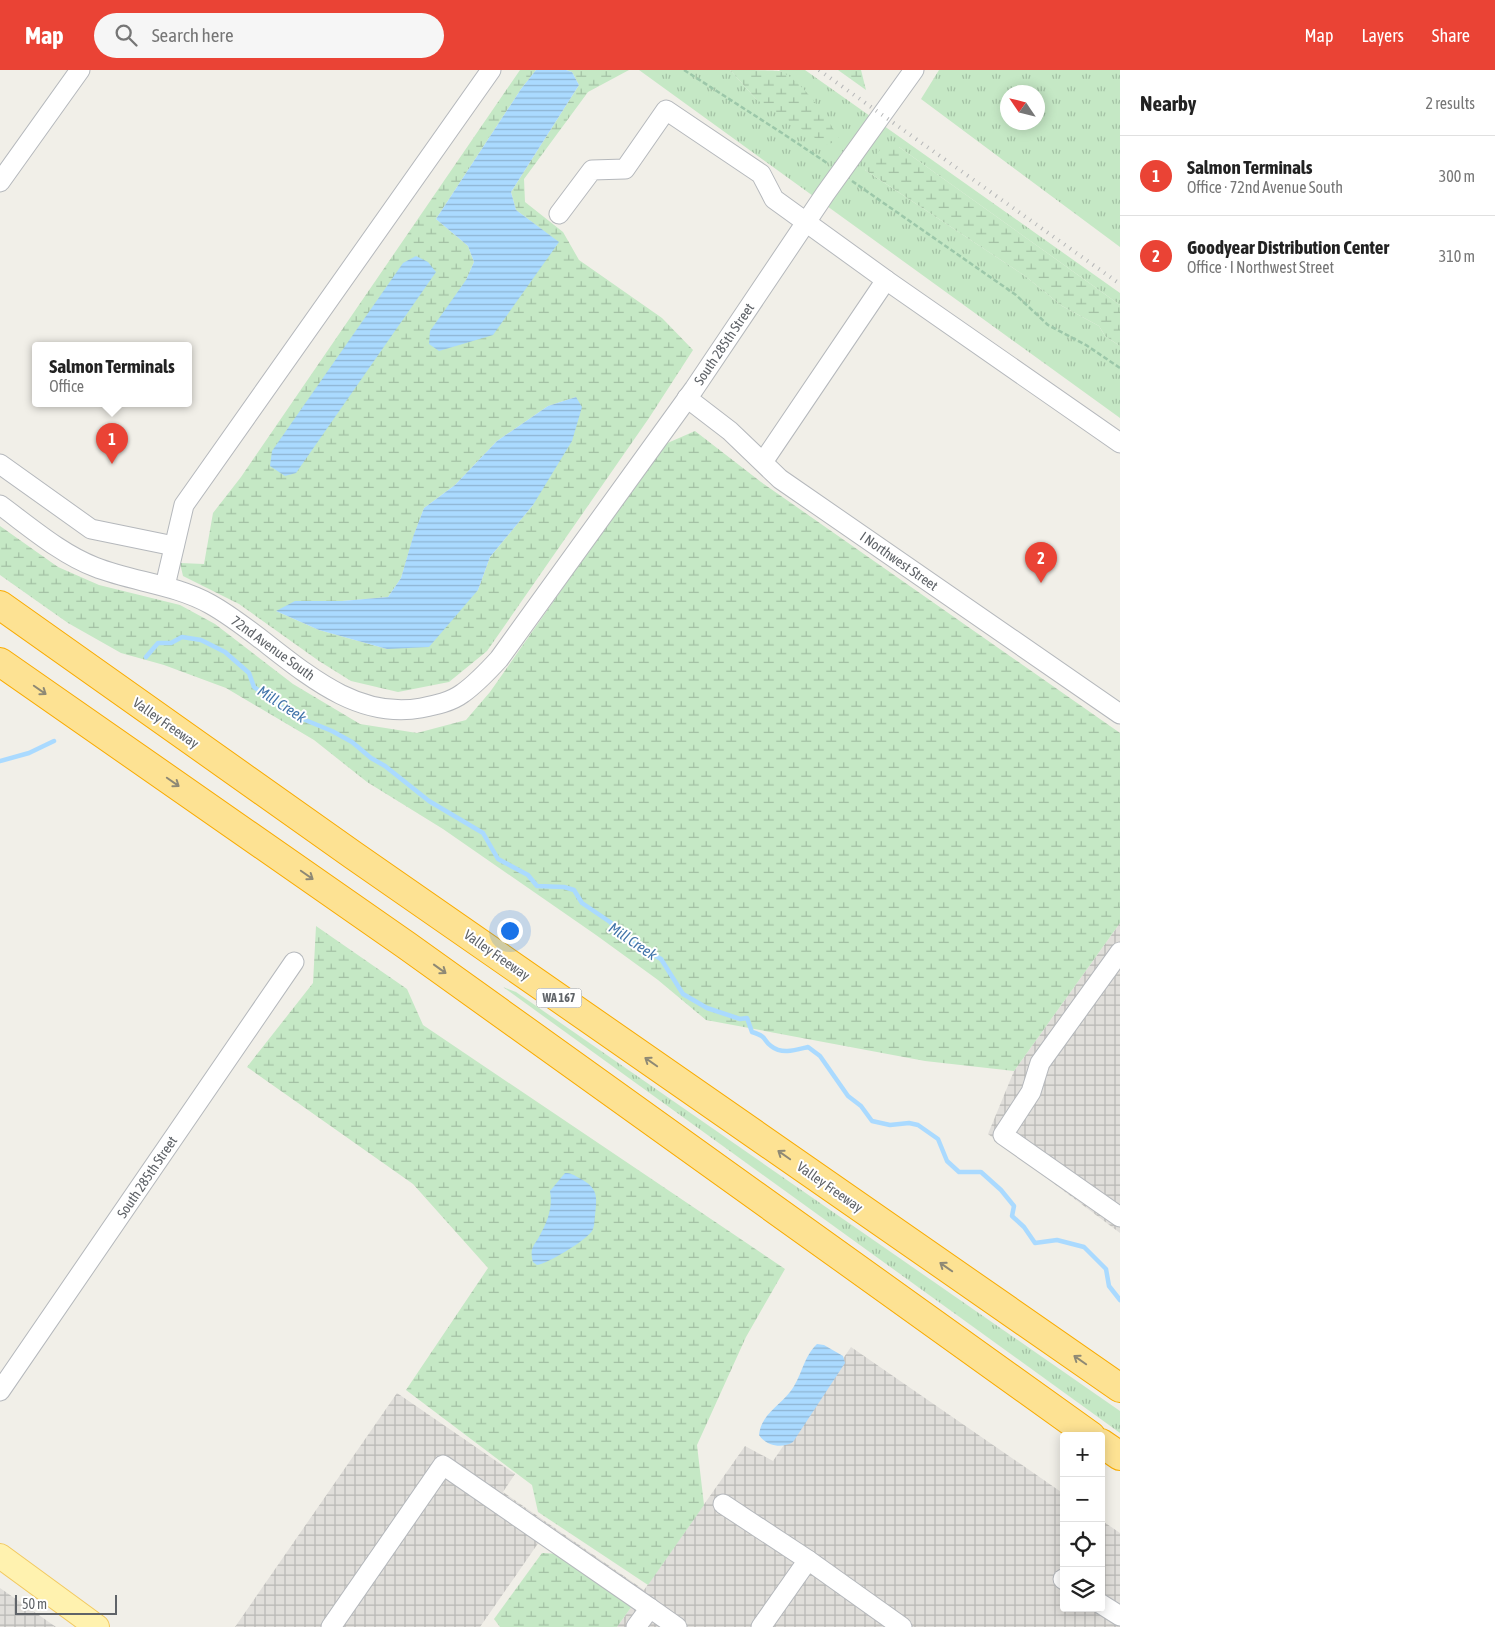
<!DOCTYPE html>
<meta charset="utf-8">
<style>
:root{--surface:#fff;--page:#f6f6f6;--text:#222;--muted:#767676;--line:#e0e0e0;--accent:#ea4335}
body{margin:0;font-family:"Asap Condensed",sans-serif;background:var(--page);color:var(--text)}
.controls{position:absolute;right:15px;bottom:15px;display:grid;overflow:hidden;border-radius:5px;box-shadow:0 2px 12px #0003}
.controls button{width:45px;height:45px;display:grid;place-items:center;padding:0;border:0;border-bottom:1px solid var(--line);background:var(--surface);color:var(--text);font:25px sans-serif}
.compass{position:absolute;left:1000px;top:15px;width:45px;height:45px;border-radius:50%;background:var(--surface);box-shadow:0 2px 12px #0003;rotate:305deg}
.scale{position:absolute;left:15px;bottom:12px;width:102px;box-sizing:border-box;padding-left:5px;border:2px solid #5f6368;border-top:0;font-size:14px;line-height:18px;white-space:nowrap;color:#5f6368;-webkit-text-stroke:4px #fff;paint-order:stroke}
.you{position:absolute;left:509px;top:860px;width:18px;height:18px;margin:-12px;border:4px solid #fff;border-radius:50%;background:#1a73e8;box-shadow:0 0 0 8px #1a73e833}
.badge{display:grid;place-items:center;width:32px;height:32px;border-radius:50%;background:var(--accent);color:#fff;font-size:16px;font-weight:700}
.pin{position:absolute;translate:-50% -41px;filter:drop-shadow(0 1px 2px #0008)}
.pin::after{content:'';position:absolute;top:26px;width:18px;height:15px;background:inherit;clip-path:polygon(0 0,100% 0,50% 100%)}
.popup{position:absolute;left:32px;top:272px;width:160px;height:65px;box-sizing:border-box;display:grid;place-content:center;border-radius:5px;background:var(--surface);filter:drop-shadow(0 1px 4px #0005);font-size:16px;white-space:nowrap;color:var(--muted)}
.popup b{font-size:19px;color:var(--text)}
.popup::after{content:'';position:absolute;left:50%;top:100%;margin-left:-10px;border:10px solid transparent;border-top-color:var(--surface)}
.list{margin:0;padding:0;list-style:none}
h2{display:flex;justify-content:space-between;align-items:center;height:65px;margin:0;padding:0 20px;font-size:21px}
h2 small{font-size:16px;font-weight:400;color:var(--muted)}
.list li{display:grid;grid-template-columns:32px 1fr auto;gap:15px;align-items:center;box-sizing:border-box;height:80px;padding:0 20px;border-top:1px solid var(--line)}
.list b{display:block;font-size:19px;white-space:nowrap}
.list p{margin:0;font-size:16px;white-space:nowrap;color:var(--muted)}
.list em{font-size:16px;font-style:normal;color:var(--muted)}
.icon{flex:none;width:28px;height:28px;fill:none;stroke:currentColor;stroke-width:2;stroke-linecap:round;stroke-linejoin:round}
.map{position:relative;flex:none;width:1120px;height:1557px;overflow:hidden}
header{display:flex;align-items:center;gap:30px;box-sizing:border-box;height:70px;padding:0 25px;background:var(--accent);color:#fff}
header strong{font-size:24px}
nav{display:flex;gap:28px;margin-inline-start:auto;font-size:18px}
.search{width:350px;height:45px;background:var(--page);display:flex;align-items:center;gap:12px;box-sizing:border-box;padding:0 18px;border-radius:28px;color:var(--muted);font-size:19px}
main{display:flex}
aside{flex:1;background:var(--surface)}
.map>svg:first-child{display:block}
.industrial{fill:url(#industrial-grid)}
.grass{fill:url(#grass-tufts);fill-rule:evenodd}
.wetland{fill:url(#wetland-marsh);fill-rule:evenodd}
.water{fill:url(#water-rules)}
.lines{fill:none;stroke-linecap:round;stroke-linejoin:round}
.stream{stroke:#aadaff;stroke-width:4.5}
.minor-casing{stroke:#b5b8bc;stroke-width:21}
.major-casing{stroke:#f2c960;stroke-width:26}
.highway-casing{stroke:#f9ab00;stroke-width:30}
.path{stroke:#9cc7a9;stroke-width:2.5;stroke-dasharray:5 2.5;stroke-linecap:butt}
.minor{stroke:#fff;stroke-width:19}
.major{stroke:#fff2af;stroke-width:24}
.highway{stroke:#fde293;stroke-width:28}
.rail{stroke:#b6b7b8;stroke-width:4;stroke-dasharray:1 6;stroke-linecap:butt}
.oneway{stroke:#8e8975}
.labels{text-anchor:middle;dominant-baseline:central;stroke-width:4;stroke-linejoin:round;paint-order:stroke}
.shield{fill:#fff;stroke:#8f9295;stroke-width:1}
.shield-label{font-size:12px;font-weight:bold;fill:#5f6368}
.street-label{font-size:14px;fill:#5f6368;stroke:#fff}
.water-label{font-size:15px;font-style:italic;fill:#4174aa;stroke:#fff}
</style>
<header>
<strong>Map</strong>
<div class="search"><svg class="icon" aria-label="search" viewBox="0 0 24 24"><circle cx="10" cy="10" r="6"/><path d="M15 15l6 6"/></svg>Search here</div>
<nav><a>Map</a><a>Layers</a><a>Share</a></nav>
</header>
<main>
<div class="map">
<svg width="1120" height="1557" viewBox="0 0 1120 1557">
<defs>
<pattern id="industrial-grid" width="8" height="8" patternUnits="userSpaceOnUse" patternTransform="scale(1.25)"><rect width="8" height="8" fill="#e0deda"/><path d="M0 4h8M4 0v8" fill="none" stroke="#b9b8b5"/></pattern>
<pattern id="grass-tufts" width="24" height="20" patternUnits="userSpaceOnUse" patternTransform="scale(1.25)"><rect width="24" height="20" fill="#c5e8c5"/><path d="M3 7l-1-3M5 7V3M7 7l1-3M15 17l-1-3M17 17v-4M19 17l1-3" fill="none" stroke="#a3c0a4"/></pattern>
<pattern id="wetland-marsh" width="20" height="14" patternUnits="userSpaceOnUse" patternTransform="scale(1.25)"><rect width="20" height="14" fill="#c5e8c5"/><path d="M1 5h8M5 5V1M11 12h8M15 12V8" fill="none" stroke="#a3c0a4"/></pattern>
<pattern id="water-rules" width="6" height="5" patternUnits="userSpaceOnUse" patternTransform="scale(1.25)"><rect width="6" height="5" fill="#aadaff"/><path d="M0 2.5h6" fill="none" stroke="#8eb4d2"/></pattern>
</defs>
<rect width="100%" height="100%" fill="#f1efe8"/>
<!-- industrial -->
<g class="industrial">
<polygon points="1120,853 1120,1163 988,1064 1014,1001"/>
<polygon points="851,1277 1064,1424 1064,1538 1101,1538 1101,1450 1120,1463 1120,1557 617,1557 632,1536 539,1472 480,1557 235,1557 397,1323 515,1404 503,1422 644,1520 745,1376 773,1391"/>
<polygon points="0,1518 56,1557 0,1557"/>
</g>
<!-- grass -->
<g class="grass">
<polygon points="639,0 730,0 757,30 797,14 779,0 805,0 1120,223 1120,235 899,77 865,100 1025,206 1062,236 1099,256 1105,266 1120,276 1120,348"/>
<path d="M939 0H1120V177L921 29ZM1008 22H1038V52H1008Z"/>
<polygon points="503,917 516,922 1120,1341 1120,1363"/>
</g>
<!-- wetland -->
<g class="wetland">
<path d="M520 0H536L521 19 436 149 468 176 474 192 466 210 558 172 516 140 511 122 579 15 572 2 566 0H629L588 22 524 109 525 132 563 162 579 190 662 248 693 280 649 348 487 581 449 612 398 622 351 611 319 591 239 534 183 506 180 493 204 494 213 443 241 407ZM576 327 533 435 490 487 478 520 387 579 319 560 276 541 342 531 388 527 401 508 413 468 424 438 455 415 497 371 548 336Z"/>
<path d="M730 0C740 0 772 0 780 1 802 10 828 49 840 70L826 75 757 30Z"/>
<polygon points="838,0 861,0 866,20"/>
<polygon points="882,77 899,77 1120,235 1120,276 1105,266 1099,256 1062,236 1025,206 865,100"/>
<polygon points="695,361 761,412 1120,663 1120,853 1014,1001 925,991 706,950 658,910 596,865 443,759 367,712 314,670 226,618 164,595 121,583 68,553 0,505 0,456 58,497 99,515 180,535 215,554 293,614 360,654 417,663 466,650 490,622 663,375"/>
<polygon points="316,856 407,919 423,955 785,1199 746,1267 697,1375 704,1435 648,1515 538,1442 532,1415 406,1320 488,1198 413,1114 247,997 313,913"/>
<polygon points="542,1483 562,1484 632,1536 617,1557 500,1557 494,1549"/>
</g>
<!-- water -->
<g class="water">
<polygon points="536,0 566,0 572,2 579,15 511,122 516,140 559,172 493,265 439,281 429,274 430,261 466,210 474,192 468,176 436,149 521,19"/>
<polygon points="416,186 428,192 436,202 296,403 285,406 270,396 272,381 403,193"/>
<polygon points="576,327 582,337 572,371 533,435 490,487 478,520 429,577 387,579 319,560 276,541 295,531 342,531 388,527 401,508 413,467 424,438 455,415 497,371 548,336"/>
<path d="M565 1103C571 1103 574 1105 579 1108 599 1118 597 1127 595 1146 594 1151 595 1156 592 1161 585 1171 549 1193 537 1195L533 1192C529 1176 535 1176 541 1163 548 1151 553 1135 550 1121Z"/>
<path d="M817 1274 824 1275 843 1286 845 1293 793 1372C782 1379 766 1376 759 1365 761 1345 778 1337 790 1322 802 1307 803 1287 817 1274Z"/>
</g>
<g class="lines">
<!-- stream -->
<g class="stream">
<path d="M146 587 158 573H171L182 567 201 570 225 582 249 603 254 617 293 645 332 661 352 672 371 688 385 696 429 731 483 763 498 789 528 805 537 816 564 817 574 820 582 833 610 852 634 874 661 889 683 924 707 938 740 949 747 948 752 962C768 967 762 969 771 976 782 985 796 980 808 977L820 986 848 1026 861 1036 872 1051 890 1055 909 1053 918 1055 938 1069 947 1091 959 1102H981L1001 1120 1014 1136 1012 1146 1024 1157 1035 1173 1057 1170 1084 1177 1106 1199 1109 1216 1120 1230"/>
<polyline points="0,691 29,683 54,671"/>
</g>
<defs>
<g id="minor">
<polyline points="0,112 80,0"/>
<polyline points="559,144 592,100 625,99 666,40 761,104 774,129 886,210 763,392"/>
<polyline points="886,210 1120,373"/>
<polyline points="687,328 730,361 780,409 1120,644"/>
<polyline points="0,394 91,459 174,476"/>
<path d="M0 435C30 457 61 484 95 497 133 512 174 514 210 534 277 571 337 653 421 638 436 635 451 632 463 623 477 613 488 601 499 589L694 319 825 124 914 0"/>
<polyline points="165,516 184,435 491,0"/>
<polyline points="1120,882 1040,993 1031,1022 1003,1065 1120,1147"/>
<polyline points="0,1321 294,892"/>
<polyline points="723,1434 808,1490 761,1557"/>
<polyline points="808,1490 902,1557"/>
<polyline points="1063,1509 1064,1510"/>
<polyline points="1101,1534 1120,1546"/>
<polyline points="331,1557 443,1395 650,1538"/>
<polyline points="636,1557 650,1538 677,1557"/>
</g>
<polyline id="major" points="0,1486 97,1557"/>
<g id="highway">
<polyline points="0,535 353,785 1120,1318"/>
<polyline points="0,592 406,875 1091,1366"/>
<polyline points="1101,1373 1120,1386"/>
</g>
</defs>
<!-- minor casing -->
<use href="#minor" class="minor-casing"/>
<!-- major casing -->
<use href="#major" class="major-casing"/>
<!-- highway casing -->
<use href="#highway" class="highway-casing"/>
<!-- path -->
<g class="path">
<polyline points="684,0 782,63 827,93"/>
<polyline points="852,111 1016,225 1048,255 1086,275 1120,298"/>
</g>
<!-- minor -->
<use href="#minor" class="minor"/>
<!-- major -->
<use href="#major" class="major"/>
<!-- highway -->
<use href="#highway" class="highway"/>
<!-- rail -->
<polyline class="rail" points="819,0 1120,214"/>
</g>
<!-- one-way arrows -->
<defs><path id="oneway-shaft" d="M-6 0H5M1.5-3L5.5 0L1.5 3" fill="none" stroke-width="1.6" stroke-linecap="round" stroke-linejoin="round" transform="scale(1.25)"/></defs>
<g class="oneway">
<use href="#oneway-shaft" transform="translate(40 620) rotate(35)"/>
<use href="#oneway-shaft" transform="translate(173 712) rotate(35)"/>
<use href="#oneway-shaft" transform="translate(307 805) rotate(35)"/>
<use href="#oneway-shaft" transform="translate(440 899) rotate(36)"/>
<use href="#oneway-shaft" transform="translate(651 992) rotate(-145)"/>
<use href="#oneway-shaft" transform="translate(784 1085) rotate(-145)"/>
<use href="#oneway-shaft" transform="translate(946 1197) rotate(-145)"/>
<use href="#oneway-shaft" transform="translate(1080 1290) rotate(-145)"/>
</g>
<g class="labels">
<!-- shield labels -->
<rect class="shield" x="536.5" y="918.5" width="45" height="19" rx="4"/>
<g class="shield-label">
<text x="559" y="928">WA 167</text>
</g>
<!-- street labels -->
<g class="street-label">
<text transform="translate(724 274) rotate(-56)">South 285th Street</text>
<text transform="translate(899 491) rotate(35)">I Northwest Street</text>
<text transform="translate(273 578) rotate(36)">72nd Avenue South</text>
<text transform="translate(166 653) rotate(35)">Valley Freeway</text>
<text transform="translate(497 885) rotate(35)">Valley Freeway</text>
<text transform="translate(147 1107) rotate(-56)">South 285th Street</text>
<text transform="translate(830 1117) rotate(35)">Valley Freeway</text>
</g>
<!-- water labels -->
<g class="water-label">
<text transform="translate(282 634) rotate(33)">Mill Creek</text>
<text transform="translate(633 871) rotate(34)">Mill Creek</text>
</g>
</g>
</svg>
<div class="controls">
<button>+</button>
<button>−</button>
<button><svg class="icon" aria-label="locate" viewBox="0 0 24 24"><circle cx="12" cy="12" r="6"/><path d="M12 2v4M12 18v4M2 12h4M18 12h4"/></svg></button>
<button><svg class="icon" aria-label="layers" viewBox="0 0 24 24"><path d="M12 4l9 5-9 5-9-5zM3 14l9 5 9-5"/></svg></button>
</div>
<svg class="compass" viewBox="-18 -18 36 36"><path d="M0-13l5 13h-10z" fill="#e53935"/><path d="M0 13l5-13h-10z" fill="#767676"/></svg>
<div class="scale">50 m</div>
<div class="you"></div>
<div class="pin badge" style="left:112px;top:394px">1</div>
<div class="popup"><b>Salmon Terminals</b>Office</div>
<div class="pin badge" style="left:1041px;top:513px">2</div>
</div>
<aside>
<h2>Nearby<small>2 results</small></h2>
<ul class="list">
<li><span class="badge">1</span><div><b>Salmon Terminals</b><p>Office · 72nd Avenue South</p></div><em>300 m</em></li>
<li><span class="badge">2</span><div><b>Goodyear Distribution Center</b><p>Office · I Northwest Street</p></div><em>310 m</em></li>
</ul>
</aside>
</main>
